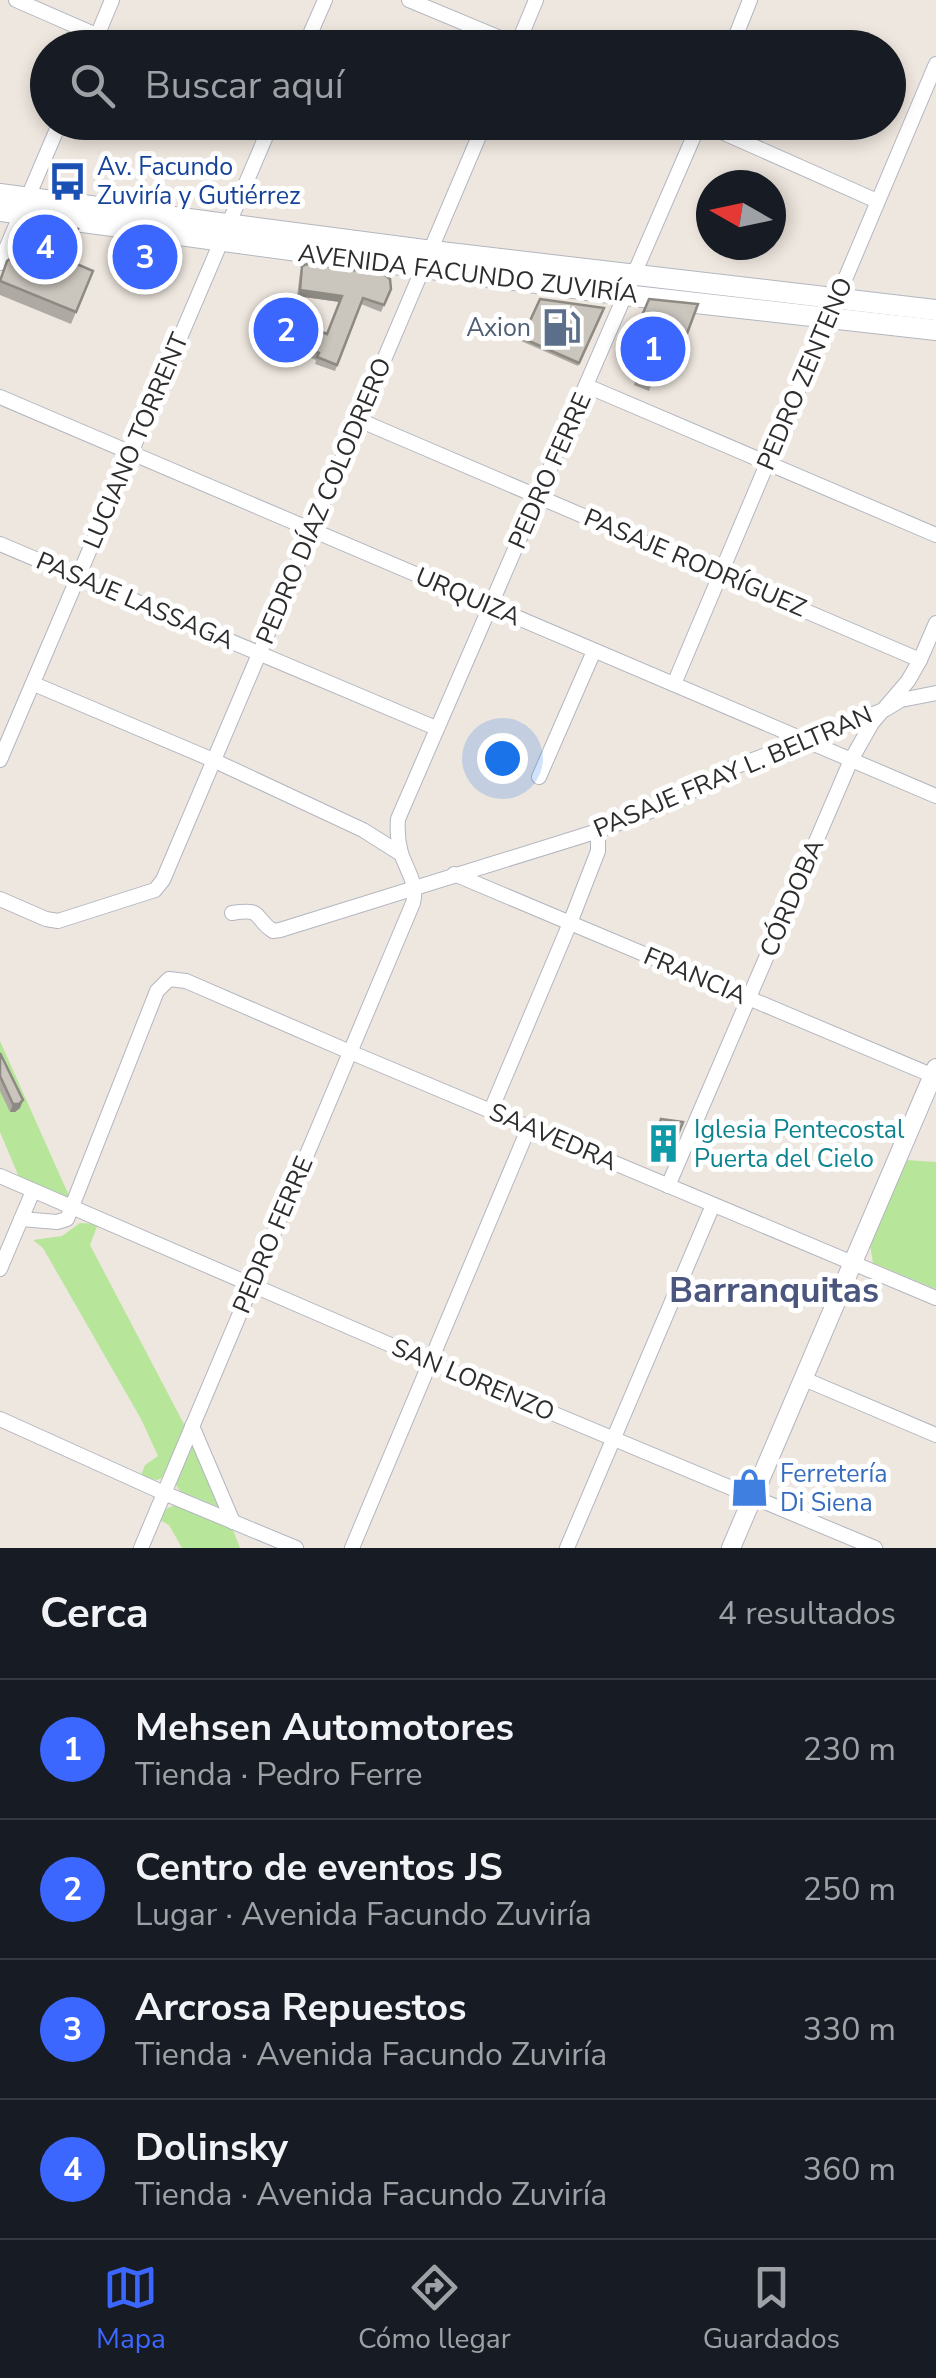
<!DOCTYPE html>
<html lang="es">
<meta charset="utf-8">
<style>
:root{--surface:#171b24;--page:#20242c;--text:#f1f3f6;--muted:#9ea1a6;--line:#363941;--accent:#3c67fe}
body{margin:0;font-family:"Nunito Sans",sans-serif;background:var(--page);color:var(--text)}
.compass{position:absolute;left:696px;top:170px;width:90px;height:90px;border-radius:50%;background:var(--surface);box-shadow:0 5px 15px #0003;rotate:279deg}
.you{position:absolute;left:502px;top:758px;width:35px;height:35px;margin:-25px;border:8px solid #fff;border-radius:50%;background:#1a73e8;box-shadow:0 0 0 15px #1a73e833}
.badge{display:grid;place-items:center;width:65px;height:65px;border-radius:50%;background:var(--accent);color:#fff;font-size:32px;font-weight:700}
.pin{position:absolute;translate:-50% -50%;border:5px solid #fff;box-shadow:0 2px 10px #0006}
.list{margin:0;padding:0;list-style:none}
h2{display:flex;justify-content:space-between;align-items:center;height:130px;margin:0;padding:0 40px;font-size:42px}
h2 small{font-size:32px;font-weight:400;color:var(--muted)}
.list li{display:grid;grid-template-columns:65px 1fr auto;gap:30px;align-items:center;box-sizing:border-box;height:140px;padding:0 40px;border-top:2px solid var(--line)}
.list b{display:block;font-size:38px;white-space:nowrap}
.list p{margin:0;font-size:32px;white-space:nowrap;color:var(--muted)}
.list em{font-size:32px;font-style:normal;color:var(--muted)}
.icon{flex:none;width:55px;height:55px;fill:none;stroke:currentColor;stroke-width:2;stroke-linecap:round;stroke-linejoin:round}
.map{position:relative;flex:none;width:936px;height:1548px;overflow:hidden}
.search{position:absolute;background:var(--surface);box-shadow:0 5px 15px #0003;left:30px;right:30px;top:30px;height:110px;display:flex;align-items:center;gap:25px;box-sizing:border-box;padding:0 35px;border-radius:55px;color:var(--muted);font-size:38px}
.sheet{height:690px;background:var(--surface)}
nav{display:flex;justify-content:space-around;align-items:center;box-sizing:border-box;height:140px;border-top:2px solid var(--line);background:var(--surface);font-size:28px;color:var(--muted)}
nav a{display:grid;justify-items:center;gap:5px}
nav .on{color:var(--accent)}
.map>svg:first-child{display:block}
.green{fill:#b7e69a}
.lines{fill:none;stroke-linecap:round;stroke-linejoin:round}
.minor-casing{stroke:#b3b6c0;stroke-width:16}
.tertiary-casing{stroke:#b3b6c0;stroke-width:20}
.secondary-casing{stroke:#b3b6c0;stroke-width:22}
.minor{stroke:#fff;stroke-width:14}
.tertiary{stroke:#fff;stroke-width:18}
.secondary{stroke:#fff;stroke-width:20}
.wall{fill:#aea9a3}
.shaded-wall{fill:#8d8a84}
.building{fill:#cac5bd;stroke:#8d8a84;stroke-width:2.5}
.labels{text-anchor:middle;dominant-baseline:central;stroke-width:10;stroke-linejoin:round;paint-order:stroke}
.transit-label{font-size:25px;fill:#164399;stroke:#fff;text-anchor:start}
.street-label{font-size:25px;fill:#2d2d2d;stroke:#fff}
.service-label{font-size:25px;fill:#4e5e75;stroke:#fff;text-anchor:end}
.culture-label{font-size:25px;fill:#0d838f;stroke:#fff;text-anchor:start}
.shop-label{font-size:25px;fill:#366cbe;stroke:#fff;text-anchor:start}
.district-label{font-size:35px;font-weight:bold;fill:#4b567f;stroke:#fff}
</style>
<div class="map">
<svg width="936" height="1548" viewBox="0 0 936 1548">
<rect width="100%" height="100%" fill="#eee7df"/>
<!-- green -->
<g class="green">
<polygon points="0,1041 70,1198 19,1177 0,1132"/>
<polygon points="906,1160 936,1162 936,1289 873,1263 870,1245"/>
<path d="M80 1223 98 1224 90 1245 186 1428 166 1474C158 1484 151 1479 141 1475L145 1465 158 1456 141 1419 43 1248 33 1240 62 1236Z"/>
<polygon points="193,1442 221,1508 180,1491 176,1485"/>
<polygon points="177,1504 233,1530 240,1548 182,1548 169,1525 160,1520 164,1510"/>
</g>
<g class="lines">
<defs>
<g id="minor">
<polyline points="16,0 126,48"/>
<polyline points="409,0 524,48"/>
<polyline points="92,48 112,0"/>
<polyline points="304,48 325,0"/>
<polyline points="516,48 536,0"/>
<polyline points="731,48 750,0"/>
<polyline points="699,122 877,201"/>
<polyline points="0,263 60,122"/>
<polyline points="587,386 936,535"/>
<polyline points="0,397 936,796"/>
<polyline points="359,420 920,660"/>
<polyline points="0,544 436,728"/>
<polyline points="34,684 213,760 363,830 401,854"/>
<polyline points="674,684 936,64"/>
<polyline points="0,760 272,122"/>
<polyline points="539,777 594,651"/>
<polyline points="454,874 936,1077"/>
<polyline points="0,899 46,919 58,921 155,890 163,880 485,122"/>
<path d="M232 913C265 908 252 917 273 931L280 930 598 831 672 803 729 769 835 729 886 709 901 700 936 693"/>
<polyline points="491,1110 570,923 598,851 598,831"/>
<polyline points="0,1176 430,1362 875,1548"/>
<polyline points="668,1186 851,760 872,723 908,681 920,660 936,623"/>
<polyline points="21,1219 57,1222 67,1219 157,991 169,979 186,981 350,1052 936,1298"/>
<polyline points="0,1269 33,1191"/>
<polyline points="804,1379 936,1435"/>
<polyline points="0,1419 164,1493 296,1548"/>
<polyline points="192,1426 233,1522"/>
<path d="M141 1548 413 903C418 884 407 871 401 853 398 842 397 831 398 819L700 122"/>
<polyline points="352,1548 529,1127"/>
<polyline points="567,1548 713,1205"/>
</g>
<polyline id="tertiary" points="731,1548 936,1068"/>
<g id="secondary">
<polyline points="0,194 432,251 936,310"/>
<polyline points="0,211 625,295 936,330"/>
</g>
</defs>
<!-- minor casing -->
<use href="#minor" class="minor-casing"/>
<!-- tertiary casing -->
<use href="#tertiary" class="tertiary-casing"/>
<!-- secondary casing -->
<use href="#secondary" class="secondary-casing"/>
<!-- minor -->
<use href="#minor" class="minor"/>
<!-- tertiary -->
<use href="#tertiary" class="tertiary"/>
<!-- secondary -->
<use href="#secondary" class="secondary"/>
</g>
<!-- wall -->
<g class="wall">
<polygon points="66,259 93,271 71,324 0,295 0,280"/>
<polygon points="302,266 391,289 381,312 361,304 335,371 315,364 316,360 269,340 278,314 327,334 340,302 297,296 300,273"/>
<polygon points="540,299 604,308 578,366 521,341"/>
<polygon points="649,299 698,304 680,352 665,347 649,391 634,385 646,351 631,345"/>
<polygon points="0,1053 23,1100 20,1108 15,1112 10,1112 0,1091"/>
<polygon points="661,1119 670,1155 662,1158 649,1153"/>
</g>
<!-- shaded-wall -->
<g class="shaded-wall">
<polygon points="300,290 342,296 340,302 297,296"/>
<polygon points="23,1100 20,1108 15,1112 10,1112 13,1104"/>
<polygon points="683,1122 670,1155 662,1158 666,1145"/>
</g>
<!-- building -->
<g class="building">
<polygon points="33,220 78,229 65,259 93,271 76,312 0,281 7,261 14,256 28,223"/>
<polygon points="307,264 384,274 390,279 391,289 384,305 363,298 337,365 317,357 319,353 271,333 278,314 327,334 342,296 300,290 302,266"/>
<polygon points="540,299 604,308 579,363 522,338"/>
<polygon points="649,299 698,304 685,339 670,335 653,378 639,372 651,339 635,332"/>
<polygon points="0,1053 23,1100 19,1104 13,1104 0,1076"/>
<polygon points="661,1119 683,1122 675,1142 666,1145 654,1140"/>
</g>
<!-- icons -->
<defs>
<symbol id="bus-bare" viewBox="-9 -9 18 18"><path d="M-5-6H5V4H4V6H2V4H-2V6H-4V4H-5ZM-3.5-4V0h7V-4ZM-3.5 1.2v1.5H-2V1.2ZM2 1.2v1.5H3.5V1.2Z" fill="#1a4fb4" stroke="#fff" stroke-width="2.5" paint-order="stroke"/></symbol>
<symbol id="fuel-bare" viewBox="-9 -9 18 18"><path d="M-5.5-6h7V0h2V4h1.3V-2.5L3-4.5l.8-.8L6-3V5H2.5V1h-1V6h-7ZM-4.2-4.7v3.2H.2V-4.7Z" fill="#5c6f8a" stroke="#fff" stroke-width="2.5" paint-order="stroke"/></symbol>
<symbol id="building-bare" viewBox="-9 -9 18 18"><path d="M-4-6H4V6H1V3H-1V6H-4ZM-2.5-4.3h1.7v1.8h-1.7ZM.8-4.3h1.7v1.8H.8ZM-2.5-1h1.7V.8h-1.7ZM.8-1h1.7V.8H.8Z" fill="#0f9aa8" stroke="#fff" stroke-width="2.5" paint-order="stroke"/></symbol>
<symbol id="shop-bare" viewBox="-9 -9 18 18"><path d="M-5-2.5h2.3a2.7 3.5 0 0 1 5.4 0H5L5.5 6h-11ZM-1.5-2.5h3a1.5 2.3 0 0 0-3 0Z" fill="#3f7fe0" stroke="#fff" stroke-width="2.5" paint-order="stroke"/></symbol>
</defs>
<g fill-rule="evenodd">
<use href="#bus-bare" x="40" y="154" width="55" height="55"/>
<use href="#fuel-bare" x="534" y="300" width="55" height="55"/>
<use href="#building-bare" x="636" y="1116" width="55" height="55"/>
<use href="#shop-bare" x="722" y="1460" width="55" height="55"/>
</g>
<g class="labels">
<!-- transit labels -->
<g class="transit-label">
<text x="97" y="167">Av. Facundo<tspan x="97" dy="29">Zuviría y Gutiérrez</tspan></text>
</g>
<!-- street labels -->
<g class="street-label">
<text transform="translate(468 274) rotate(7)">AVENIDA FACUNDO ZUVIRÍA</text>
<text transform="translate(805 374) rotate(-67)">PEDRO ZENTENO</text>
<text transform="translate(136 441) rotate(-67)">LUCIANO TORRENT</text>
<text transform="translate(550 471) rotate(-66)">PEDRO FERRE</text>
<text transform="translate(324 501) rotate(-67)">PEDRO DÍAZ COLODRERO</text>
<text transform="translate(695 563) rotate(23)">PASAJE RODRÍGUEZ</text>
<text transform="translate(468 597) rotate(23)">URQUIZA</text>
<text transform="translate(135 601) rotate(23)">PASAJE LASSAGA</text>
<text transform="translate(733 772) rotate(-23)">PASAJE FRAY L. BELTRAN</text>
<text transform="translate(792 898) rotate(-67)">CÓRDOBA</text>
<text transform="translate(695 976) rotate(23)">FRANCIA</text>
<text transform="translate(553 1137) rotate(23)">SAAVEDRA</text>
<text transform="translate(273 1235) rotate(-67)">PEDRO FERRE</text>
<text transform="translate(473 1380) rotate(23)">SAN LORENZO</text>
</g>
<!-- service labels -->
<g class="service-label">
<text x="531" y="328">Axion</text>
</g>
<!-- culture labels -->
<g class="culture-label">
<text x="694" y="1130">Iglesia Pentecostal<tspan x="694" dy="29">Puerta del Cielo</tspan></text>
</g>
<!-- shop labels -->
<g class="shop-label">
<text x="780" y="1474">Ferretería<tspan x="780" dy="29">Di Siena</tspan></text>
</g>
<!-- district labels -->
<g class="district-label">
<text x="774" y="1290">Barranquitas</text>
</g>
</g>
</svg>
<svg class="compass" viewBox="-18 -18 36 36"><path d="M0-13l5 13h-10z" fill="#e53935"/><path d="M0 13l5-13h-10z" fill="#9ea1a6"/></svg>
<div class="you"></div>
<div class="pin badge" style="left:653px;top:349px">1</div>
<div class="pin badge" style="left:286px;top:330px">2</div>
<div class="pin badge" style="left:145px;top:257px">3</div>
<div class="pin badge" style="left:45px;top:247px">4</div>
<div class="search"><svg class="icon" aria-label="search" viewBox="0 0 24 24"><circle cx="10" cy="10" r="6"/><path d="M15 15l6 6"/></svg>Buscar aquí</div>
</div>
<section class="sheet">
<h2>Cerca<small>4 resultados</small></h2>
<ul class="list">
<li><span class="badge">1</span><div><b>Mehsen Automotores</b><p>Tienda · Pedro Ferre</p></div><em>230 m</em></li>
<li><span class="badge">2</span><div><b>Centro de eventos JS</b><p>Lugar · Avenida Facundo Zuviría</p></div><em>250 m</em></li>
<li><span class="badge">3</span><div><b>Arcrosa Repuestos</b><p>Tienda · Avenida Facundo Zuviría</p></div><em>330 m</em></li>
<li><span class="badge">4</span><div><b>Dolinsky</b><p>Tienda · Avenida Facundo Zuviría</p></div><em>360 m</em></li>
</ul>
</section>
<nav>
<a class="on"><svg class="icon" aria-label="map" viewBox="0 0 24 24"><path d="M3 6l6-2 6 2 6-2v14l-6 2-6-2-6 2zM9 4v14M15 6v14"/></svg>Mapa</a>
<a><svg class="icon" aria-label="directions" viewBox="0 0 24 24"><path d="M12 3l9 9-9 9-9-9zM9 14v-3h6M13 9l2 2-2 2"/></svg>Cómo llegar</a>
<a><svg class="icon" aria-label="saved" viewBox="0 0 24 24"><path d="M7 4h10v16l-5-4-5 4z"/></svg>Guardados</a>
</nav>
